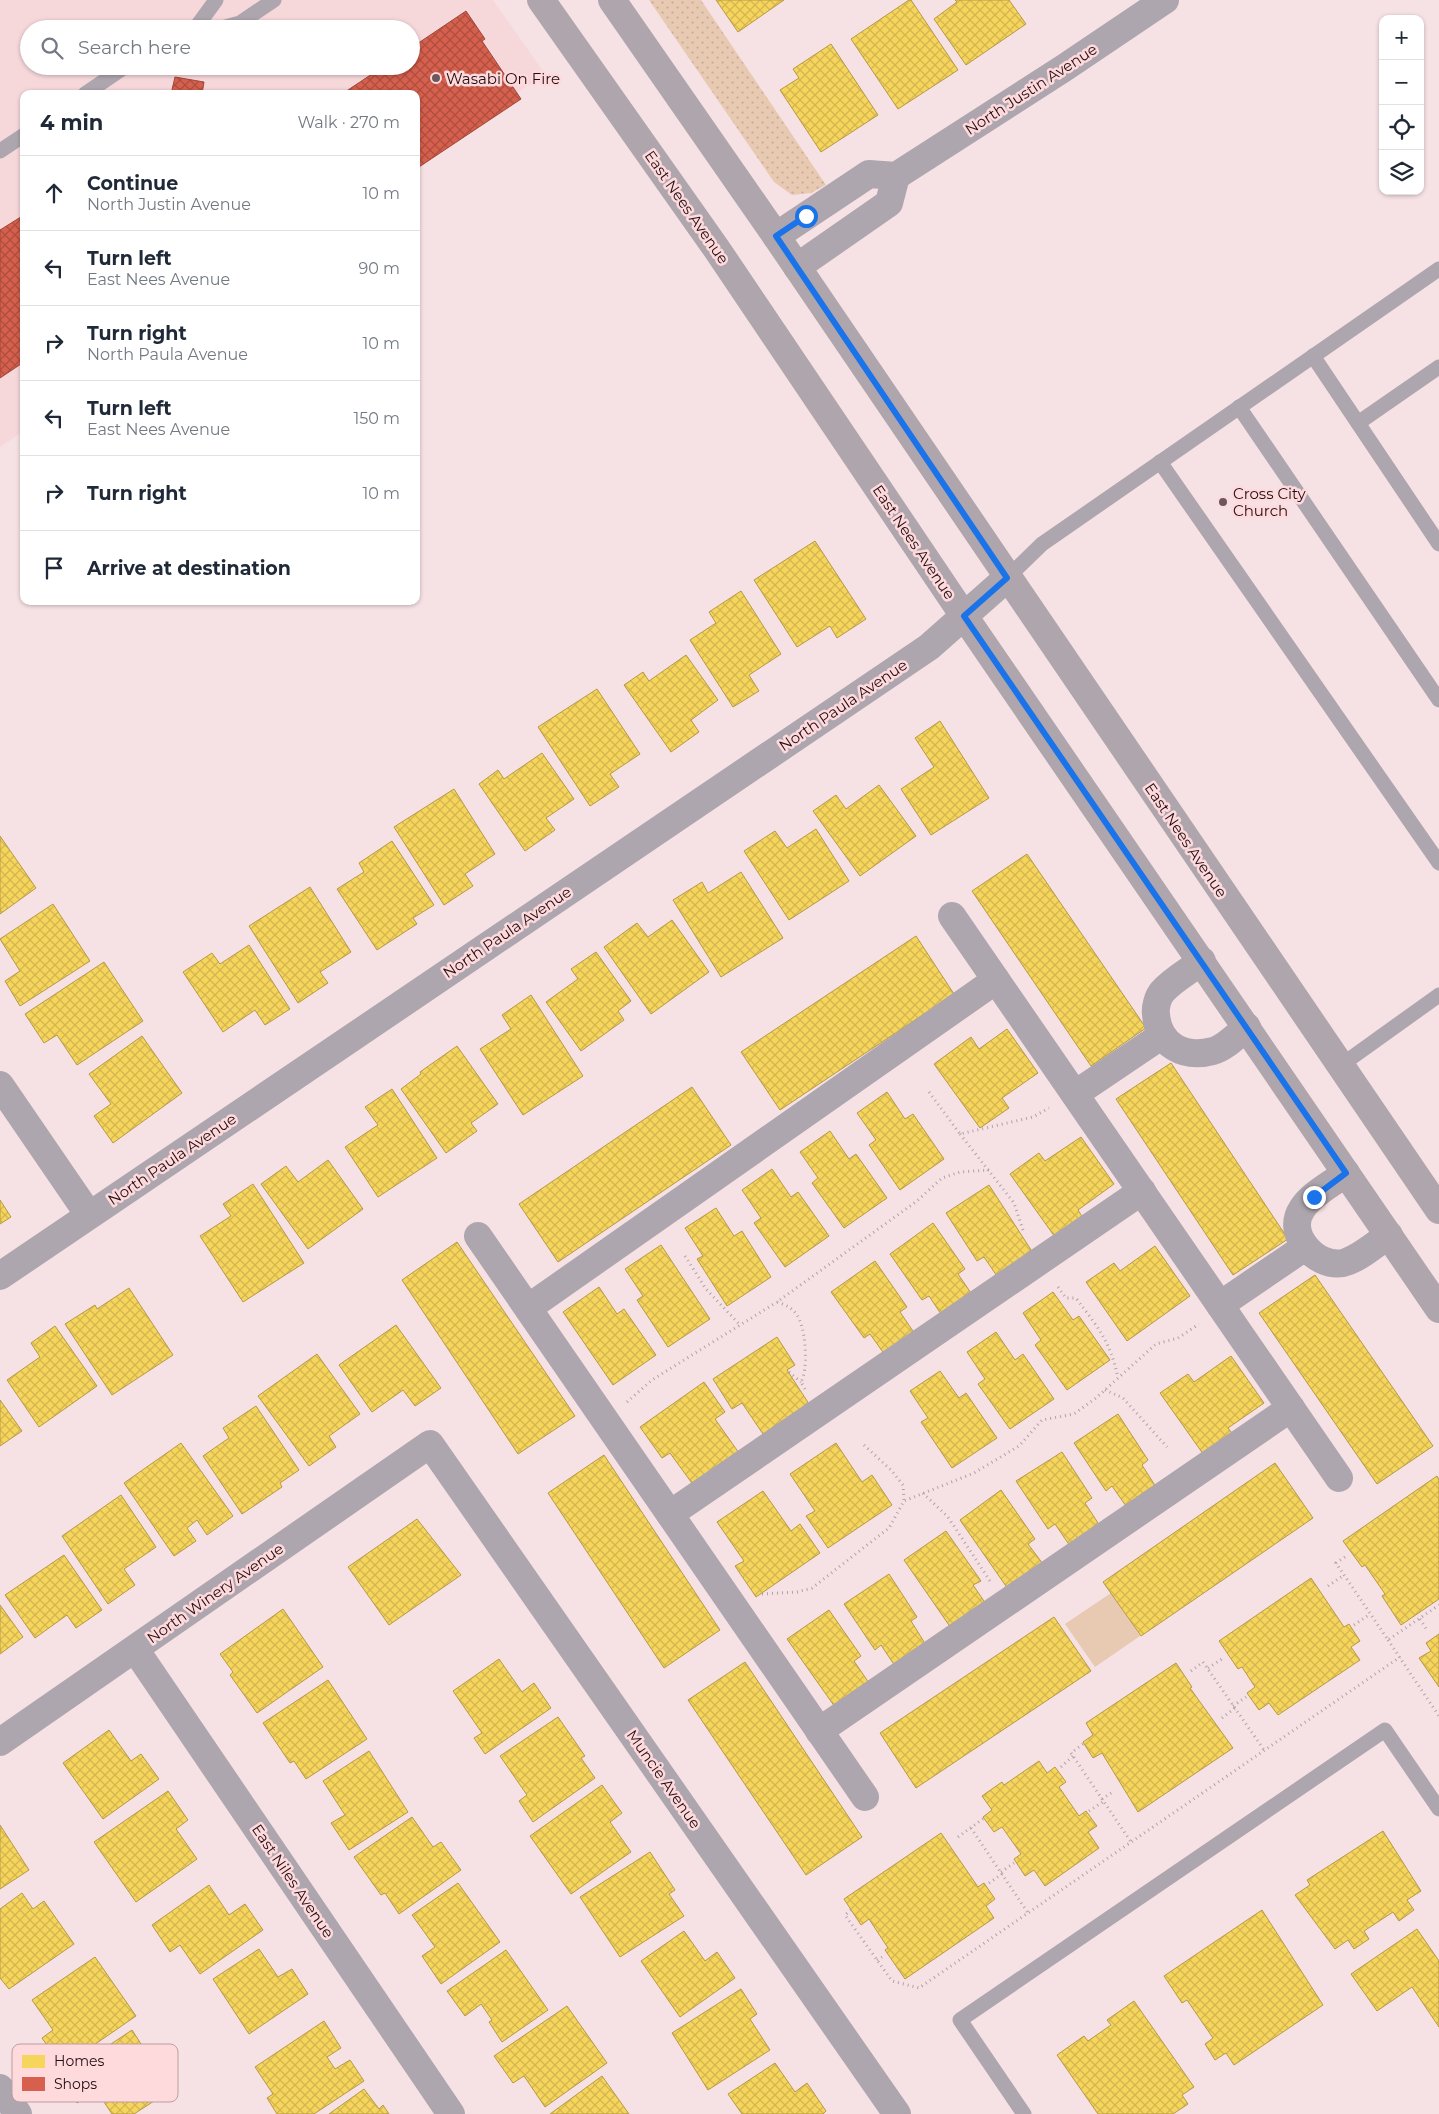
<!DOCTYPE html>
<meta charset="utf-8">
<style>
:root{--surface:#fff;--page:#f2f2f3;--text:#1f2937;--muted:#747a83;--line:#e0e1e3}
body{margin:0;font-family:Montserrat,sans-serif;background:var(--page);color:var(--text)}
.controls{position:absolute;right:15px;top:15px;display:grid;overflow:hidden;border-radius:10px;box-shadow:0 1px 4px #0004}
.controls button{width:45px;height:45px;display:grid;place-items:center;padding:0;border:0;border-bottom:1px solid var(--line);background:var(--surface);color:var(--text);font:25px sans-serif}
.stop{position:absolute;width:15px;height:15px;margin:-11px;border:4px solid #1a73e8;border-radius:50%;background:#fff}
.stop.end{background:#1a73e8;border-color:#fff;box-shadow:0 1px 5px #0008}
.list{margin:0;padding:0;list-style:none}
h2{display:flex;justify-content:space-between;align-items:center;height:65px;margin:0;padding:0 20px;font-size:21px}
h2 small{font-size:16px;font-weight:400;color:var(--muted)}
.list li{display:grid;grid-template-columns:32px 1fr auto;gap:15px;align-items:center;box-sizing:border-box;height:75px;padding:0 20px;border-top:1px solid var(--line)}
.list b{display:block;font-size:19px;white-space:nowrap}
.list p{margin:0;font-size:16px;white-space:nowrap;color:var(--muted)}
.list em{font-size:16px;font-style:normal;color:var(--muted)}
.icon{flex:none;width:28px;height:28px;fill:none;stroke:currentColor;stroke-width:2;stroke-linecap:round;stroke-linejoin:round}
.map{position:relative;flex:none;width:1439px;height:2114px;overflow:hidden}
.search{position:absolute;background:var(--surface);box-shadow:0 1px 4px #0004;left:20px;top:20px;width:400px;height:55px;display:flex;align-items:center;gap:12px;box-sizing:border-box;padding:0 18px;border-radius:28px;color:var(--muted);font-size:19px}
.panel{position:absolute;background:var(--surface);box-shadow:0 1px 4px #0004;left:20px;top:90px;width:400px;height:515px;border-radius:10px}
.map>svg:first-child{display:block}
.built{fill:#f6d7da;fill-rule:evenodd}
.grass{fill:url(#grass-dots)}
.garden{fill:#e8cab2}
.homes{fill:url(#homes-cross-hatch);stroke:#b69946}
.shops{fill:url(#shops-cross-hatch);stroke:#a0473b}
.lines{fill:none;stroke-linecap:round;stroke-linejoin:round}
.path{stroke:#aea3a8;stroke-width:3;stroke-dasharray:1 4;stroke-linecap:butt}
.service{stroke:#aea6ae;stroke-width:15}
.minor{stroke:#aea6ae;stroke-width:28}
.secondary{stroke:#afa6ad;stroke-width:28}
.route{stroke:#1a73e8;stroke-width:6}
.poi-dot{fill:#6c585b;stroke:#fedadd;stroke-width:2}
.labels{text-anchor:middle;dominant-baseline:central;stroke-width:5;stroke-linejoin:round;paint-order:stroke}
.poi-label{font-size:15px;fill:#220e11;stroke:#fedadd;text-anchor:start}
.street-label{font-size:15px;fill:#220e11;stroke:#fedadd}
.key{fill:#fedadd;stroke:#bc9da0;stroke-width:1}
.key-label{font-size:14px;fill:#220e11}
</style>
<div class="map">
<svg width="1439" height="2114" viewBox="0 0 1439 2114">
<defs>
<pattern id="grass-dots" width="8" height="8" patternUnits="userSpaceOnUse" patternTransform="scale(1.25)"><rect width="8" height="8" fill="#e8cab2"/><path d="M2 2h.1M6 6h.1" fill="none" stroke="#c7ac98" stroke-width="1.8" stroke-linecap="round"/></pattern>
<pattern id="homes-cross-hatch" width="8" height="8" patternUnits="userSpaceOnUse" patternTransform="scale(1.25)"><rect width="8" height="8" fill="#f6d55c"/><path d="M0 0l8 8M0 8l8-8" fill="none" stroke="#d3b64f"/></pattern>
<pattern id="shops-cross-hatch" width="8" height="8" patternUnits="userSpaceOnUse" patternTransform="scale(1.25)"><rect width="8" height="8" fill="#d6604d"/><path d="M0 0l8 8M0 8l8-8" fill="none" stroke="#ad4e3f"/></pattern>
</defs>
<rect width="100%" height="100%" fill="#f6e2e4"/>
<!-- built -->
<path class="built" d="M0 0H493L545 74 416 162V94H24V431L0 447ZM29 29H411V66H29Z"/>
<!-- grass -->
<polygon class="grass" points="649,0 701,0 826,185 811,193 792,195 774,182"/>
<!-- garden -->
<polygon class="garden" points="1111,1593 1140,1636 1095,1667 1065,1624"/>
<!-- homes -->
<g class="homes">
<polygon points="716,0 784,0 738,32"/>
<polygon points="909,0 911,0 958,70 898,109 851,39"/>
<polygon points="955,0 1009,0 1026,24 966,65 934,19 957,2"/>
<polygon points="831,44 878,115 821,152 780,90 799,78 793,69"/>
<polygon points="815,541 866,619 837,638 830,626 797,647 754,580"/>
<polygon points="741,591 781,654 749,675 759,691 733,707 690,640 716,623 709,612"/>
<polygon points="686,655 718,700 691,720 699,732 671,752 624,685 643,672 649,681"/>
<polygon points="597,689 640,754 610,774 619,787 590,806 538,727"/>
<polygon points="940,721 989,798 931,835 901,789 934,767 915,738"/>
<polygon points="542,753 574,799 546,818 555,830 525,851 479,784 498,770 504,779"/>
<polygon points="879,785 916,836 860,876 813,811 836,795 846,809"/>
<polygon points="454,789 495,854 465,874 473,886 444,905 394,827"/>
<polygon points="816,829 849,881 789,920 744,851 775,831 787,848"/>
<polygon points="0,836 36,888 0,914"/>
<polygon points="392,841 434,905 413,918 417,924 377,950 337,889 364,872 359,863"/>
<polygon points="1027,854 1146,1028 1091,1066 972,891"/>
<polygon points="741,872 783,938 721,977 673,900 702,882 708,893"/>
<polygon points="310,887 351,952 320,972 328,983 298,1003 249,926"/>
<polygon points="53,904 90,961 20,1006 5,981 20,971 0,939"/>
<polygon points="672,920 709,972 651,1014 604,947 637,923 648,937"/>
<polygon points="916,936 954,994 780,1110 741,1052"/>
<polygon points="249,945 290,1009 265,1025 255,1010 223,1032 183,972 212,953 220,964"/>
<polygon points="596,952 631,1001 618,1011 624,1020 581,1051 546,1002 578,979 571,969"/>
<polygon points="104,962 143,1021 77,1065 57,1035 44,1043 25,1014"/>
<polygon points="531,995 583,1076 523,1115 480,1049 511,1029 502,1015"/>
<polygon points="1007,1029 1038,1073 1002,1098 1009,1108 980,1128 934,1064 971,1037 979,1049"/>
<polygon points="142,1036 182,1093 113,1143 94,1116 111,1104 89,1074"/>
<polygon points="457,1046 498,1104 471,1123 477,1131 446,1153 401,1089 421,1074 420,1072"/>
<polygon points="1171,1063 1288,1239 1233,1275 1116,1099"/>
<polygon points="692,1087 731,1145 558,1262 519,1204"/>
<polygon points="392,1089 437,1158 378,1197 345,1147 378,1125 365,1107"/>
<polygon points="887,1092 905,1119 913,1114 944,1159 900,1190 869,1145 876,1140 857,1113"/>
<polygon points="830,1131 849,1159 856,1154 887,1198 844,1228 812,1183 818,1178 800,1152"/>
<polygon points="1081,1137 1114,1184 1078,1210 1083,1218 1055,1237 1010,1174 1039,1153 1045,1161"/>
<polygon points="328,1160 363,1209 308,1249 261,1184 286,1166 298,1182"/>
<polygon points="772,1169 791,1197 798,1192 829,1236 785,1267 754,1223 761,1218 742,1190"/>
<polygon points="253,1184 304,1263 243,1302 200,1236 231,1216 223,1204"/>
<polygon points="989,1185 1035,1256 999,1279 984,1257 977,1261 946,1213"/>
<polygon points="0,1200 11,1217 0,1224"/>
<polygon points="716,1208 734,1236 742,1231 771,1277 727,1306 697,1259 703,1256 685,1228"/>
<polygon points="933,1223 965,1269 958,1274 973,1296 943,1317 929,1296 922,1300 890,1254"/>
<polygon points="457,1242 575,1416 518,1454 402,1280"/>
<polygon points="661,1245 710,1319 668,1347 637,1300 643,1296 625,1269"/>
<polygon points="1155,1246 1190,1296 1127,1341 1086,1282 1114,1263 1120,1271"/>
<polygon points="875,1261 907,1307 900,1312 915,1334 885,1355 870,1334 864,1338 831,1292"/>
<polygon points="1315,1275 1433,1446 1377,1484 1259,1313"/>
<polygon points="599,1287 617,1314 624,1309 656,1355 613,1385 563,1312"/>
<polygon points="129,1288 173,1355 112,1395 65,1324 95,1305 97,1309"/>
<polygon points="1053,1292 1073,1320 1079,1316 1110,1360 1067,1390 1035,1345 1041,1340 1023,1313"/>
<polygon points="396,1325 441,1388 415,1406 403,1390 372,1412 339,1365"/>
<polygon points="55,1326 97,1386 39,1427 7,1380 40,1357 31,1343"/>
<polygon points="996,1332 1015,1360 1023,1354 1054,1399 1010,1429 978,1384 985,1379 967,1352"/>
<polygon points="777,1337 795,1365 787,1370 811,1407 765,1437 742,1403 732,1409 713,1379"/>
<polygon points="317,1354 360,1414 329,1436 336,1447 309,1466 258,1396"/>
<polygon points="1231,1356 1264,1403 1228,1428 1235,1437 1206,1458 1160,1393 1188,1374 1194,1382"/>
<polygon points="940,1371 959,1398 966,1393 997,1438 952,1468 921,1422 928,1418 910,1391"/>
<polygon points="704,1382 725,1412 715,1419 739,1453 694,1486 670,1453 662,1458 640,1427"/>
<polygon points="0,1400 22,1431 0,1446"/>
<polygon points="256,1406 299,1470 280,1483 282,1487 242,1514 203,1456 229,1438 223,1428"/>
<polygon points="1118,1414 1148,1460 1142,1465 1156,1487 1126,1506 1112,1486 1106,1491 1074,1443"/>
<polygon points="181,1443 233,1516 207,1535 197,1520 187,1528 196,1541 174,1556 124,1483"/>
<polygon points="836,1443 862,1482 872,1475 892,1505 828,1548 806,1516 815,1511 790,1474"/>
<polygon points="1062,1452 1092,1498 1085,1503 1100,1526 1070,1546 1055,1524 1048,1529 1016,1481"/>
<polygon points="604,1455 720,1630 664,1668 548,1493"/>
<polygon points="1275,1463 1313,1518 1141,1636 1103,1582"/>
<polygon points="1437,1476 1439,1480 1439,1599 1401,1625 1382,1596 1385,1594 1365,1565 1362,1567 1343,1541"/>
<polygon points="1001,1490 1035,1539 1028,1544 1043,1564 1008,1589 960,1520"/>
<polygon points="763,1491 791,1531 800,1524 820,1553 756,1597 735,1566 744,1561 717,1522"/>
<polygon points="121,1495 156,1547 124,1569 135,1585 108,1604 62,1536"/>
<polygon points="417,1519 461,1575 389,1625 348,1567"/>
<polygon points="946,1531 981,1581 973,1585 986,1604 951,1628 904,1560"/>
<polygon points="64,1555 102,1610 76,1628 67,1615 35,1638 5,1595"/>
<polygon points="889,1574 917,1617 911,1621 926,1645 895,1666 881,1645 875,1650 844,1604"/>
<polygon points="1311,1578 1344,1627 1349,1624 1360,1641 1351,1647 1360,1660 1278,1715 1269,1703 1259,1710 1247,1693 1255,1687 1242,1667 1238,1669 1219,1641"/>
<polygon points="0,1605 23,1637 0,1654"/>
<polygon points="283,1609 323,1667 257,1713 230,1675 233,1672 220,1654"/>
<polygon points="829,1610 861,1656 854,1661 869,1683 835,1707 787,1639"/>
<polygon points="1054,1617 1091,1671 916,1788 880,1733"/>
<polygon points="1439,1634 1439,1687 1419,1658 1431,1651 1426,1643"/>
<polygon points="499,1659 522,1692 534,1683 551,1708 485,1754 474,1738 482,1733 453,1691"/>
<polygon points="745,1662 862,1837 806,1875 688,1700"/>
<polygon points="1176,1663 1192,1687 1190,1688 1233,1748 1138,1812 1102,1753 1093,1758 1083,1742 1093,1735 1086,1723"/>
<polygon points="328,1680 367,1739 306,1779 294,1761 290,1763 263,1723"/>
<polygon points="558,1717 585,1756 581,1758 595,1778 533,1822 519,1801 527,1795 500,1756"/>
<polygon points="109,1730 131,1761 141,1754 159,1779 103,1819 63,1763"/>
<polygon points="369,1751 408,1812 349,1850 331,1823 345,1815 323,1781"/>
<polygon points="1039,1761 1047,1773 1055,1767 1066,1782 1059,1787 1079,1816 1086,1811 1097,1826 1088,1832 1099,1848 1045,1886 1034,1870 1025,1876 1014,1859 1021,1854 1002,1827 994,1832 983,1817 992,1810 982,1796 1002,1782 1004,1785"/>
<polygon points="602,1785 622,1813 610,1822 631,1852 571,1894 530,1836"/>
<polygon points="168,1791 188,1820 176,1829 197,1859 136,1902 94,1842"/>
<polygon points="412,1817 433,1847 441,1842 461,1870 399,1914 385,1893 381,1895 354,1857"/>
<polygon points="0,1825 29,1870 0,1889"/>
<polygon points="1383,1831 1421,1891 1407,1900 1414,1910 1399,1921 1393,1912 1364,1931 1369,1939 1354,1949 1348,1940 1335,1949 1295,1895 1310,1885 1307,1880"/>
<polygon points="941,1833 978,1887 984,1883 995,1899 986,1906 994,1918 905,1979 885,1950 888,1948 869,1919 861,1925 844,1899"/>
<polygon points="650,1852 675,1890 669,1894 684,1916 620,1957 580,1897"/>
<polygon points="458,1883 500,1942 441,1984 422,1956 435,1947 412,1915"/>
<polygon points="209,1885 229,1915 245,1904 263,1930 200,1974 180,1945 170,1952 152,1925"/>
<polygon points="22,1893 33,1909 44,1901 74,1944 9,1989 0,1978 0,1909"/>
<polygon points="1262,1910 1323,2005 1234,2065 1226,2053 1215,2060 1205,2044 1213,2038 1187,2000 1182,2003 1164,1976"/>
<polygon points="1417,1929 1439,1961 1439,2027 1412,1987 1377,2011 1351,1974"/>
<polygon points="684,1931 705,1961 717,1952 735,1978 680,2017 641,1961"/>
<polygon points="259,1949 278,1977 292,1969 308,1994 249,2034 213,1979"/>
<polygon points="506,1950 548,2010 502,2042 489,2022 492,2020 481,2004 465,2016 447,1991"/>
<polygon points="95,1957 136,2016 62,2067 42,2038 53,2030 32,2000"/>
<polygon points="741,1989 757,2014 750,2019 770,2050 708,2090 672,2033"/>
<polygon points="1134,2001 1194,2087 1182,2095 1188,2104 1173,2114 1098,2114 1057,2055 1084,2036 1088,2041 1111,2025 1107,2020"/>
<polygon points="567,2006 607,2063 545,2107 524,2076 513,2083 494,2056"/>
<polygon points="324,2021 341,2048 327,2057 335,2069 350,2060 364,2081 314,2114 277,2114 267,2098 273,2094 255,2067"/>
<polygon points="132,2030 171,2090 134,2114 112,2114 96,2090 77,2103 60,2078"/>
<polygon points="775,2063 795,2092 807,2083 826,2111 823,2114 742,2114 728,2094"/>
<polygon points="602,2076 629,2114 550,2114"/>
<polygon points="364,2089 379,2109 383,2105 389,2114 329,2114"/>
</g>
<!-- shops -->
<g class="shops">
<polygon points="466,11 485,39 482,41 521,99 416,169 416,94 342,94 384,66 411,66 411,48"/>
<polygon points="175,77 204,82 202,94 171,94"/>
<polygon points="24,215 24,362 0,378 0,230"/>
</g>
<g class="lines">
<!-- path -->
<g class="path">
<polyline points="929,1092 960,1134 1033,1117 1049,1108"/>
<polyline points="960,1134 1014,1203 1023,1230"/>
<polyline points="685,1256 706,1289 740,1325"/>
<path d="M1058 1287 1066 1298H1076C1098 1328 1110 1340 1118 1378"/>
<polyline points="789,1372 801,1382"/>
<path d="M805 1389 801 1382C808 1370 806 1335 800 1321 796 1310 787 1305 777 1302L917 1201 942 1178 960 1172 989 1170"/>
<polyline points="1105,1390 1123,1398 1167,1447"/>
<polyline points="627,1402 652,1380 777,1302"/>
<polyline points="864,1445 892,1471 903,1485 904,1501"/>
<polyline points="923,1493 948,1517 990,1581"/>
<polyline points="1345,1557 1336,1563 1388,1640 1439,1605"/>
<polyline points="1328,1586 1344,1575"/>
<polyline points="762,1594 797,1592 812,1588 889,1528 904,1501 974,1473 1019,1446 1042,1420 1074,1414 1096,1398 1156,1344 1178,1338 1199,1324"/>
<polyline points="1420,1619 1427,1630"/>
<polyline points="1354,1625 1370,1614"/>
<polyline points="1388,1640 1439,1716"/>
<polyline points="1208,1668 1222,1659"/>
<polyline points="1191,1671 1203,1662 1264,1750"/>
<polyline points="1233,1706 1246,1697"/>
<polyline points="1222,1718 1235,1708"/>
<polyline points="1083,1744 1071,1753 1131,1842"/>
<polyline points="1061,1767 1073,1756"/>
<polyline points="1102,1799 1114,1791"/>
<polyline points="1089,1811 1104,1801"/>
<polyline points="971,1828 1028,1913"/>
<polyline points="958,1837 984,1818"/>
<polyline points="1001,1872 1014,1863"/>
<polyline points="989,1883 1002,1874"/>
<polyline points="851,1910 845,1915 892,1981 919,1988 1400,1657"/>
<polyline points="877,1960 882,1957"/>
</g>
<!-- service -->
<g class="service">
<polyline points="195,29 216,0"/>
<polyline points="218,29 240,23 274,0"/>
<polyline points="85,94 126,66"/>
<polyline points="0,151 24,135"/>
<polyline points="1313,356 1439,544"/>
<polyline points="1239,407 1439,700"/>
<polyline points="1358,423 1439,367"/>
<polyline points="1160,462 1439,863"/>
<polyline points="1007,578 1042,544 1439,269"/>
<polyline points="1340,1066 1439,995"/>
<polyline points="1024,2114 960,2020 1385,1730 1439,1809"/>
</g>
<!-- minor -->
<g class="minor">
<polyline points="776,236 869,174 896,176 1064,68 1165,0"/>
<polyline points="797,267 889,203 896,176"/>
<polyline points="952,916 1339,1478"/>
<path d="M1202 961C1189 971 1172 980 1162 992 1158 997 1155 1007 1156 1014 1158 1045 1184 1059 1213 1051 1225 1048 1238 1034 1247 1027"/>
<polyline points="0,1085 89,1215"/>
<polyline points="1075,1094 1161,1036"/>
<path d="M1346 1173C1332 1184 1311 1194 1302 1209 1285 1234 1316 1268 1343 1263 1359 1259 1375 1244 1389 1235"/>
<polyline points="478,1236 865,1797"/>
<polyline points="0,1276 929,647 1007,578"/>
<polyline points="1220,1305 1305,1247"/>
<polyline points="528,1308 996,980"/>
<polyline points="670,1514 1142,1191"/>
<polyline points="135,1649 451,2114"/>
<polyline points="819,1731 1291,1408"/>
<polyline points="0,1742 430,1444 897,2114"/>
<polyline points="0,2088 18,2114"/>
</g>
<!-- secondary -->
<g class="secondary">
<polyline points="541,0 716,248 964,616 1439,1309"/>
<polyline points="612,0 776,236 1439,1210"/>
</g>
</g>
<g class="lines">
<!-- route -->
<polyline class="route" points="806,216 776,236 1007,578 964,616 1346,1173 1314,1197"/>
</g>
<!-- markers -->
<g class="poi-dot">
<circle cx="436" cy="78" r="5"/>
<circle cx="1223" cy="502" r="5"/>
</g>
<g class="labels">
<!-- poi labels -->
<g class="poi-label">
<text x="446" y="78">Wasabi On Fire</text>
<text x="1233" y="493">Cross City<tspan x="1233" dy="17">Church</tspan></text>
</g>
<!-- street labels -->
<g class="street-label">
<text transform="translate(1031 89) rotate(-33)">North Justin Avenue</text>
<text transform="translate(687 207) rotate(55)">East Nees Avenue</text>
<text transform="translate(914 542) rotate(56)">East Nees Avenue</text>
<text transform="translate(843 705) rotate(-34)">North Paula Avenue</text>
<text transform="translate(1186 840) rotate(56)">East Nees Avenue</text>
<text transform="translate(507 932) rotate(-34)">North Paula Avenue</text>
<text transform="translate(172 1159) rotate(-34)">North Paula Avenue</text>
<text transform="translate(215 1593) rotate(-35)">North Winery Avenue</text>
<text transform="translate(664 1779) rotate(55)">Muncie Avenue</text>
<text transform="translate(293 1881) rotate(56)">East Niles Avenue</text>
</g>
</g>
<!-- legend -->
<rect x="12" y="2044" width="166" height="58" rx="8" class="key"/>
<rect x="22" y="2055" width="23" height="13" fill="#f6d55c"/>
<rect x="22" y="2077" width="23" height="14" fill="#d6604d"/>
<g class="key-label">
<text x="54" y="2066">Homes</text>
<text x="54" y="2089">Shops</text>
</g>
</svg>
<div class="controls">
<button>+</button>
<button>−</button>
<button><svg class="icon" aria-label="locate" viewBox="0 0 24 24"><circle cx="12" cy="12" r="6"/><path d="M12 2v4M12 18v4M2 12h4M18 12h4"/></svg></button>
<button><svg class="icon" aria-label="layers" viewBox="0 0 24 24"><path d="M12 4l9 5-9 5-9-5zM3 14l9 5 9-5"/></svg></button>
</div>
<div class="stop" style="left:806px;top:216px"></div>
<div class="stop end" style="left:1314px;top:1197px"></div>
<div class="search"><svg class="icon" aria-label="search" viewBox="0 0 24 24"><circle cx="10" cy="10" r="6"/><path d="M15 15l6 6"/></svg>Search here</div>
<section class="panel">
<h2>4 min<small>Walk · 270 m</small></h2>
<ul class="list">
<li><svg class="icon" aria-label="ahead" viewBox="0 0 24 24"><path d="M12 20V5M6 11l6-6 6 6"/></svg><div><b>Continue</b><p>North Justin Avenue</p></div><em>10 m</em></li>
<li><svg class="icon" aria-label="left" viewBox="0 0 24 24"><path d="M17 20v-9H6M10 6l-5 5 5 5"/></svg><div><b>Turn left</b><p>East Nees Avenue</p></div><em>90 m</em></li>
<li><svg class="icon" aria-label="right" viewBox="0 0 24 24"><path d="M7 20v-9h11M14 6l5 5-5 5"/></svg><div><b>Turn right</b><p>North Paula Avenue</p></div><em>10 m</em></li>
<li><svg class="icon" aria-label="left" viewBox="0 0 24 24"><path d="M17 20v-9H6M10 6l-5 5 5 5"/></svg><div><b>Turn left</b><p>East Nees Avenue</p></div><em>150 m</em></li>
<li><svg class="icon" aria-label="right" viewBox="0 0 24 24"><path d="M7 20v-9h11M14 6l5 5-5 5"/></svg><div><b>Turn right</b></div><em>10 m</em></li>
<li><svg class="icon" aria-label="arrive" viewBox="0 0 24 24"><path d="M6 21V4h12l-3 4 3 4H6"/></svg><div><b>Arrive at destination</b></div></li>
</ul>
</section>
</div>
